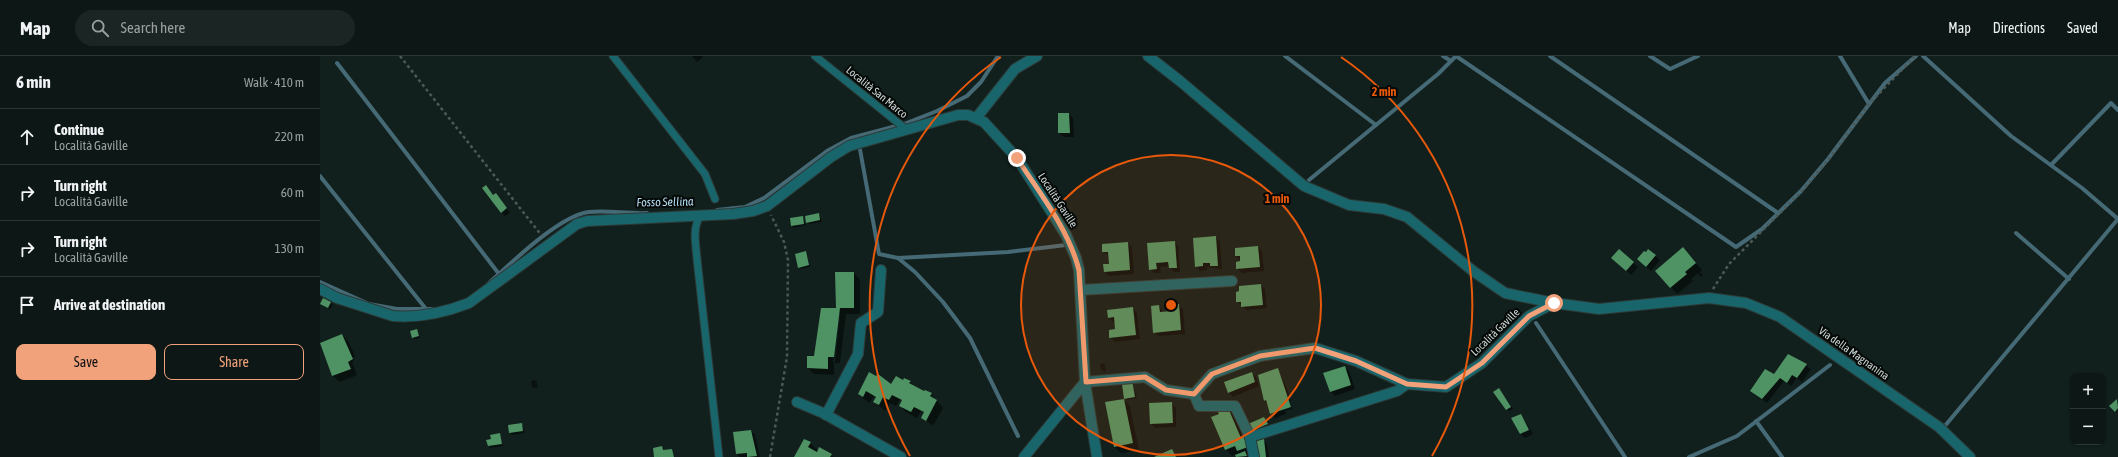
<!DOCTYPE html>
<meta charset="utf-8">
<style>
:root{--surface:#0d1816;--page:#1b2523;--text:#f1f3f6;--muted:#9aa0a1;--line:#2d3735;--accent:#f1a27b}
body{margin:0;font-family:"Asap Condensed",sans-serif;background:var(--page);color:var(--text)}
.controls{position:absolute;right:12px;bottom:12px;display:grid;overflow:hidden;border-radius:8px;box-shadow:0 1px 3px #0004}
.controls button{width:36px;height:36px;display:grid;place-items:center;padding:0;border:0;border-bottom:1px solid var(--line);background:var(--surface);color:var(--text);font:20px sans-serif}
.stop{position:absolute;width:12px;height:12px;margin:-9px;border:3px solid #f1a27b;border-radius:50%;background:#fff}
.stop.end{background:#f1a27b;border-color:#fff;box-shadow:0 1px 4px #0008}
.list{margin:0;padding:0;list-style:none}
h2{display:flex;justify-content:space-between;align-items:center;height:52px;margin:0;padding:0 16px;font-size:17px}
h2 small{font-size:13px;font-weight:400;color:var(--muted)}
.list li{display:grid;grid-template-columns:26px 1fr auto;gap:12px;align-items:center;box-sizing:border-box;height:56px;padding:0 16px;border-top:1px solid var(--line)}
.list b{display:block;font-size:15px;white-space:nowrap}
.list p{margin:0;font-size:13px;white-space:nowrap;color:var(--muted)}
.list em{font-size:13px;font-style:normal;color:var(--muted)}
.actions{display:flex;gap:8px;padding:12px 16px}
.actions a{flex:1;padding:9px 0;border:1px solid var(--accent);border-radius:8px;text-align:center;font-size:14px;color:var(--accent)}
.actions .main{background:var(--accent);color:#111}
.icon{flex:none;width:22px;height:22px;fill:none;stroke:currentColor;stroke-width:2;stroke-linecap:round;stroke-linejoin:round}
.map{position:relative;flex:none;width:1798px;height:401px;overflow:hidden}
header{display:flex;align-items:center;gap:24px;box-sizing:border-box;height:56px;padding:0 20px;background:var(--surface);border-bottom:1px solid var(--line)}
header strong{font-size:19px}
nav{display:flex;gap:22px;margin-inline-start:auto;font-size:14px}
.search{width:280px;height:36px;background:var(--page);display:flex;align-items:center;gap:10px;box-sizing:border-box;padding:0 14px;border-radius:22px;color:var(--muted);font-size:15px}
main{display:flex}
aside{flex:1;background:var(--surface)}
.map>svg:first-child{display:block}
.shadow{fill:#0007;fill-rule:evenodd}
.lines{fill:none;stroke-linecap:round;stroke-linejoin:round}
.stream{stroke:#466976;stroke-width:4}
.building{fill:#4f9263}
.service-casing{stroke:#2c3a37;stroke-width:9}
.minor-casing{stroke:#2c3a37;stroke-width:12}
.path{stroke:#4c5956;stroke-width:2.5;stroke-dasharray:3 3;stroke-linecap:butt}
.service{stroke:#19656c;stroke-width:7}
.minor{stroke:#19656c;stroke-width:10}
.route{stroke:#f1a27b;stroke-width:5}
.ring{fill:none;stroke:#e8590c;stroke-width:2}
.labels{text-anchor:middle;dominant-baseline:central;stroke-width:4;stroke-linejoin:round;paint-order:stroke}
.street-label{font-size:11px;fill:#cfd9d6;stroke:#040807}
.water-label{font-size:12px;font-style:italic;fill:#b7dff5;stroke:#040807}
.centre{fill:#e8590c;stroke:#040807;stroke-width:2}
.ring-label{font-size:12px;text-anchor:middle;font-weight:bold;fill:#e8590c;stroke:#040807;stroke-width:4;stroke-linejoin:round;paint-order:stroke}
</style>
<header>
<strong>Map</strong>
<div class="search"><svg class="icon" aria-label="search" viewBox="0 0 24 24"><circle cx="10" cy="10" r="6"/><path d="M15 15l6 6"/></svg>Search here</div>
<nav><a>Map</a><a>Directions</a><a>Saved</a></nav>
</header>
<main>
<aside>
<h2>6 min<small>Walk · 410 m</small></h2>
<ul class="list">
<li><svg class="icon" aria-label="ahead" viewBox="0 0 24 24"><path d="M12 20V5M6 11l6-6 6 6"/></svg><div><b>Continue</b><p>Località Gaville</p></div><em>220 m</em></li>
<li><svg class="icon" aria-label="right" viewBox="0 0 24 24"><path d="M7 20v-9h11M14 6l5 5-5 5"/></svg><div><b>Turn right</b><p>Località Gaville</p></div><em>60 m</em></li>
<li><svg class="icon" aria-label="right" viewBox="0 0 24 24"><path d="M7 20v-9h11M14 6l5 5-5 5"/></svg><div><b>Turn right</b><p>Località Gaville</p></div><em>130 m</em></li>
<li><svg class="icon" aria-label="arrive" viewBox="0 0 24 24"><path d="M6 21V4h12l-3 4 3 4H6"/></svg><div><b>Arrive at destination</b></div></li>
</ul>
<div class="actions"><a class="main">Save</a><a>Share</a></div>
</aside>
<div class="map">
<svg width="1798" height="401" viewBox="0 0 1798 401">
<rect width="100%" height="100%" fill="#11201d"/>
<!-- shadow -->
<g class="shadow">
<polygon points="372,0 383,0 383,1 377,6"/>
<polygon points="749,58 753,62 754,81 744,81 739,77"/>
<polygon points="170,135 174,140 180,142 190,157 185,160 181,156"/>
<polygon points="499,158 502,166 489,168 487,167"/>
<polygon points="482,161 486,169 474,172 472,170"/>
<polygon points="896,181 900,186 902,213 887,211 887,214 880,215 876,211"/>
<polygon points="854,186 858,190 860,216 854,216 849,210 840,211 841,217 834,217 830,213"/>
<polygon points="808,187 812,191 814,218 789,220 785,216 790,208 790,200 783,196"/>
<polygon points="938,191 942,195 944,215 922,217 917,213 922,206 916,200"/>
<polygon points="1299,194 1318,211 1311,219 1297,206"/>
<polygon points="1329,194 1340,204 1331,215 1322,207"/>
<polygon points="486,197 490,211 481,213 479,211"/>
<polygon points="1369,199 1382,214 1380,216 1383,219 1381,221 1378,217 1371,223 1373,225 1357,238 1337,215"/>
<path d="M534 217 540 224V258H526L520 307H514V319L494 318 488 312 495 301ZM518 258H520L515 306H513Z"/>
<polygon points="941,229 945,233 947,252 926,254 917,245"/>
<polygon points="4,243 13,249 10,253 1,248"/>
<polygon points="859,249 863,253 865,278 839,280 834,276 839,250 843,256 853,255"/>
<polygon points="813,252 817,257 820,283 795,286 790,281 796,274 795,266 793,266 788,262"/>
<polygon points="97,274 100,282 95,283 93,281"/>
<polygon points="22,279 28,285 35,300 33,301 34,305 32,306 37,319 20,326 13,320 0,288"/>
<polygon points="1469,299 1491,313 1482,326 1477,322 1471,330 1464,325 1447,347 1431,335 1455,320"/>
<polygon points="783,307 785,309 786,316 781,314 780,308"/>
<polygon points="1024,311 1029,315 1035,333 1015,340 1011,336"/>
<polygon points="958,314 968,335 972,353 965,355 966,358 955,362 944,344"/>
<polygon points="931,317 936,321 939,330 913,341 909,337 905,327"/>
<polygon points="550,318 572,329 583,325 590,326 597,333 611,338 623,352 613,370 602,361 605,357 601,355 597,362 586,356 580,350 583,344 580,343 576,350 570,347 565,355 554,346 557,341 554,340 550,347 545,344 539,338"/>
<polygon points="216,324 218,331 213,332 211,325"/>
<polygon points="812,326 817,342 807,344 805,342"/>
<polygon points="1179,333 1193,353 1188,355 1175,336"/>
<polygon points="804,344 810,350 819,394 801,397 794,391"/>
<polygon points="1797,344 1798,345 1797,357 1790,350"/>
<polygon points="851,347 856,352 856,371 835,372 830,367"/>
<polygon points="902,354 905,357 909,355 915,361 923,382 934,397 928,401 917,401 916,398 912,400 906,393 901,358"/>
<polygon points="1201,359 1213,378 1205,382 1200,378"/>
<polygon points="944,362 949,370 934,376 932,375"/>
<polygon points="202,368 205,377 192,379 190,377"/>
<polygon points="431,375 435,379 440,401 420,401 417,398 414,377"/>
<polygon points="179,378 183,390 170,392 168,384"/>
<polygon points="943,384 947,388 949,401 939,401"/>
<polygon points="490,387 498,395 514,401 476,401"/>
<polygon points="342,392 344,395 352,394 355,401 335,401"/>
</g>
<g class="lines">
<!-- stream -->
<g class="stream">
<polyline points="965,0 1056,69"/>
<polyline points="1123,0 1131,5"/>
<polyline points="1136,0 1416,191 1442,173 1481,135 1508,103 1565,27 1596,0"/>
<polyline points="1230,0 1458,157"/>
<polyline points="1330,0 1350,13 1378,0"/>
<polyline points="1520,0 1549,48"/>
<polyline points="1603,0 1691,80 1762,132 1798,163"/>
<polyline points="17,7 179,218"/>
<polyline points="539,88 559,198 578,202 688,196 746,189"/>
<polyline points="1731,109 1791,47 1798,54"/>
<polyline points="0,120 106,253"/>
<polyline points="989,124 1118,18 1136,0"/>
<polyline points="397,154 425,151 444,142 507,95 531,82 584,68 617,55 647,40 661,26 678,0"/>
<polyline points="1696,177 1749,223"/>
<polyline points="578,202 595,216 623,246 650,282 698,380"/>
<polyline points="0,226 49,248 77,253 112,253"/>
<path d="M168 228C190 208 240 159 269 156 288 154 308 158 327 157"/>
<polyline points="1216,267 1305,401"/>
<polyline points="1436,365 1462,401"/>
<polyline points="1624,371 1798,163"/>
<polyline points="1369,401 1417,380 1510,309"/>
</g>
</g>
<!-- building -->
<g class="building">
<polygon points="738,57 749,57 750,77 738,77"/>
<polygon points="166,129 173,139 176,137 187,152 181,157 162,132"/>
<polygon points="499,157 500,164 486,167 485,160"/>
<polygon points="483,160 484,168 471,170 470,162"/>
<polygon points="896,180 898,210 890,210 890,207 883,207 883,210 875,211 873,182"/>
<polygon points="855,185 857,212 849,212 848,206 836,207 837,213 829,214 827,187"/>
<polygon points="808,186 810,214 784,216 783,208 789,208 788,196 782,196 782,188"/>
<polygon points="938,190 940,211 916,213 916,206 920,205 920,200 915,200 915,192"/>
<polygon points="1363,191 1376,207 1365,216 1367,218 1350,232 1335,215"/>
<polygon points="1299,193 1314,206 1306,215 1291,202"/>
<polygon points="1328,193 1336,199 1326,211 1317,203 1324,195 1326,196"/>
<polygon points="486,195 489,209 478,212 475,198"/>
<polygon points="515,216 534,216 534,252 520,252 514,301 508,301 508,313 487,312 487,300 494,300 501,252 516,252"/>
<polygon points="941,228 943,249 921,251 921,246 916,246 916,236 919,235 919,230"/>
<polygon points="3,242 11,246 8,252 0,248"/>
<polygon points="851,248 859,248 861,274 833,277 831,250 839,249 840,256 852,255"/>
<polygon points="813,251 816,279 789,282 789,274 795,273 794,261 788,262 787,254"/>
<polygon points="97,273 99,280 92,282 90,275"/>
<polygon points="22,278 33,303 28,306 31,313 12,320 0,287"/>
<polygon points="1468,298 1487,308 1477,322 1472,319 1467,327 1460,322 1442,343 1430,335 1445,313 1454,318"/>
<polygon points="1025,310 1031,329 1010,336 1003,317"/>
<polygon points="958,312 971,351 950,358 946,344 944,345 938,319"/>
<polygon points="549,316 556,320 558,318 571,328 576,320 583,324 584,322 591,325 589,327 604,335 605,334 612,337 610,340 617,344 606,365 601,362 604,356 594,351 591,356 579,350 582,344 572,339 569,344 563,341 559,349 553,346 556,341 546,335 543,341 538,338"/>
<polygon points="932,316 935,326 908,337 904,326"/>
<polygon points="812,324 815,341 804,343 802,328"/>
<polygon points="1179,332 1191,351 1186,354 1173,336"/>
<polygon points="804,343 813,387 794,391 785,346"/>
<polygon points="1797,343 1798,352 1795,356 1789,350"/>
<polygon points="852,346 853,367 830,368 829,347"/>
<polygon points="902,352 904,356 909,354 921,382 924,381 928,391 917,395 915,390 905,394 891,361 899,358 897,354"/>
<polygon points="1201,358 1209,374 1200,378 1191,362"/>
<polygon points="944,361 948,368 931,375 928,368"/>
<polygon points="202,367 203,375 189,377 188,369"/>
<polygon points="431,374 437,400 427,401 427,397 416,398 413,376"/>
<polygon points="180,377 182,388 168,390 166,384 171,383 170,379"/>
<polygon points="484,383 491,386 488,391 497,396 499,391 512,398 510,401 474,401"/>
<polygon points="944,383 946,401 938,401 936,385"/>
<polygon points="342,390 343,394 352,393 354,401 334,401 333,392"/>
<polygon points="852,393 856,401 834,401"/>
<polygon points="925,395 927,400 916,401 915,399"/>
</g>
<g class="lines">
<defs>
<g id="service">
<polyline points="293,0 385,118 395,143"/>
<polyline points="495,0 587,74"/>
<path d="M380 160C372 173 376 189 377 203L399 401"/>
</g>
<g id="minor">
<polyline points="828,0 860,25 984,130 1029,149 1064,153 1087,161 1153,215 1185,237 1234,247 1279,253 1389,242 1426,247 1460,261 1619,371 1650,401"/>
<polyline points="657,61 695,13 717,0"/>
<path d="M0 233 17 242 73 260C98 262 126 256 149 247L257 168 267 165 413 158 433 155 447 150 511 101 529 90 638 59H648L664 66 697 102 746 179 756 202 759 214 765 326 777 401"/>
<polyline points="760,234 912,225"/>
<polyline points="477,346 503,357 581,401"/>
<polyline points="506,359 538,298 541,267 558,256 561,214"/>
<polyline points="930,381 1077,335 1087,328"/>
<polyline points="704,401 765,326 825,321 846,334 874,338"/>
<polyline points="934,401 930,381 915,350 879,350 874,338 892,318 940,300 995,292 1036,305 1087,328 1126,331 1162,307 1209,260 1234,247"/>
</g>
</defs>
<!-- service casing -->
<use href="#service" class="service-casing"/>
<!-- minor casing -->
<use href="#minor" class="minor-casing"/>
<!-- path -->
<g class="path">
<polyline points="80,0 222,180"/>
<polyline points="1393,233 1409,208 1482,135 1509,103 1549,48 1595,0"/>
<polyline points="450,401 467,301 468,204 464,186 451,159"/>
</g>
<!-- service -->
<use href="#service" class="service"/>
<!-- minor -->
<use href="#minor" class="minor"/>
</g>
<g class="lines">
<!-- route -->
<path class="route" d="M697 102C720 138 748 172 759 214L766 326 825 321 846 334 874 338 892 318 940 300 995 292 1036 305 1087 328 1126 331 1162 307 1209 260 1234 247"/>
</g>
<!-- distance rings -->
<circle cx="851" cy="249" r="150" fill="#e8590c" fill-opacity=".12"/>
<g class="ring">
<circle cx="851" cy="249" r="150"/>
<path d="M590 400A301 301 0 0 1 681 1M1021 1A301 301 0 0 1 1112 400"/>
</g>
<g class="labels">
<!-- street labels -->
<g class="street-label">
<text transform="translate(557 36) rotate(39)">Località San Marco</text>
<text transform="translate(738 144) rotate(57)">Località Gaville</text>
<text transform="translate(1175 276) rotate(-44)">Località Gaville</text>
<text transform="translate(1534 297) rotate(35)">Via della Magnanina</text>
</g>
<!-- water labels -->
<g class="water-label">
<text transform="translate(345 146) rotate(-1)">Fosso Sellina</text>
</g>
</g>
<circle cx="851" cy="249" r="6" class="centre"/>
<g class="ring-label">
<text x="1064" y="40">2 min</text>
<text x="957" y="147">1 min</text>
</g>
</svg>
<div class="controls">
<button>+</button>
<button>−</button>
</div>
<div class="stop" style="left:1234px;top:247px"></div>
<div class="stop end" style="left:697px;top:102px"></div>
</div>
</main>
